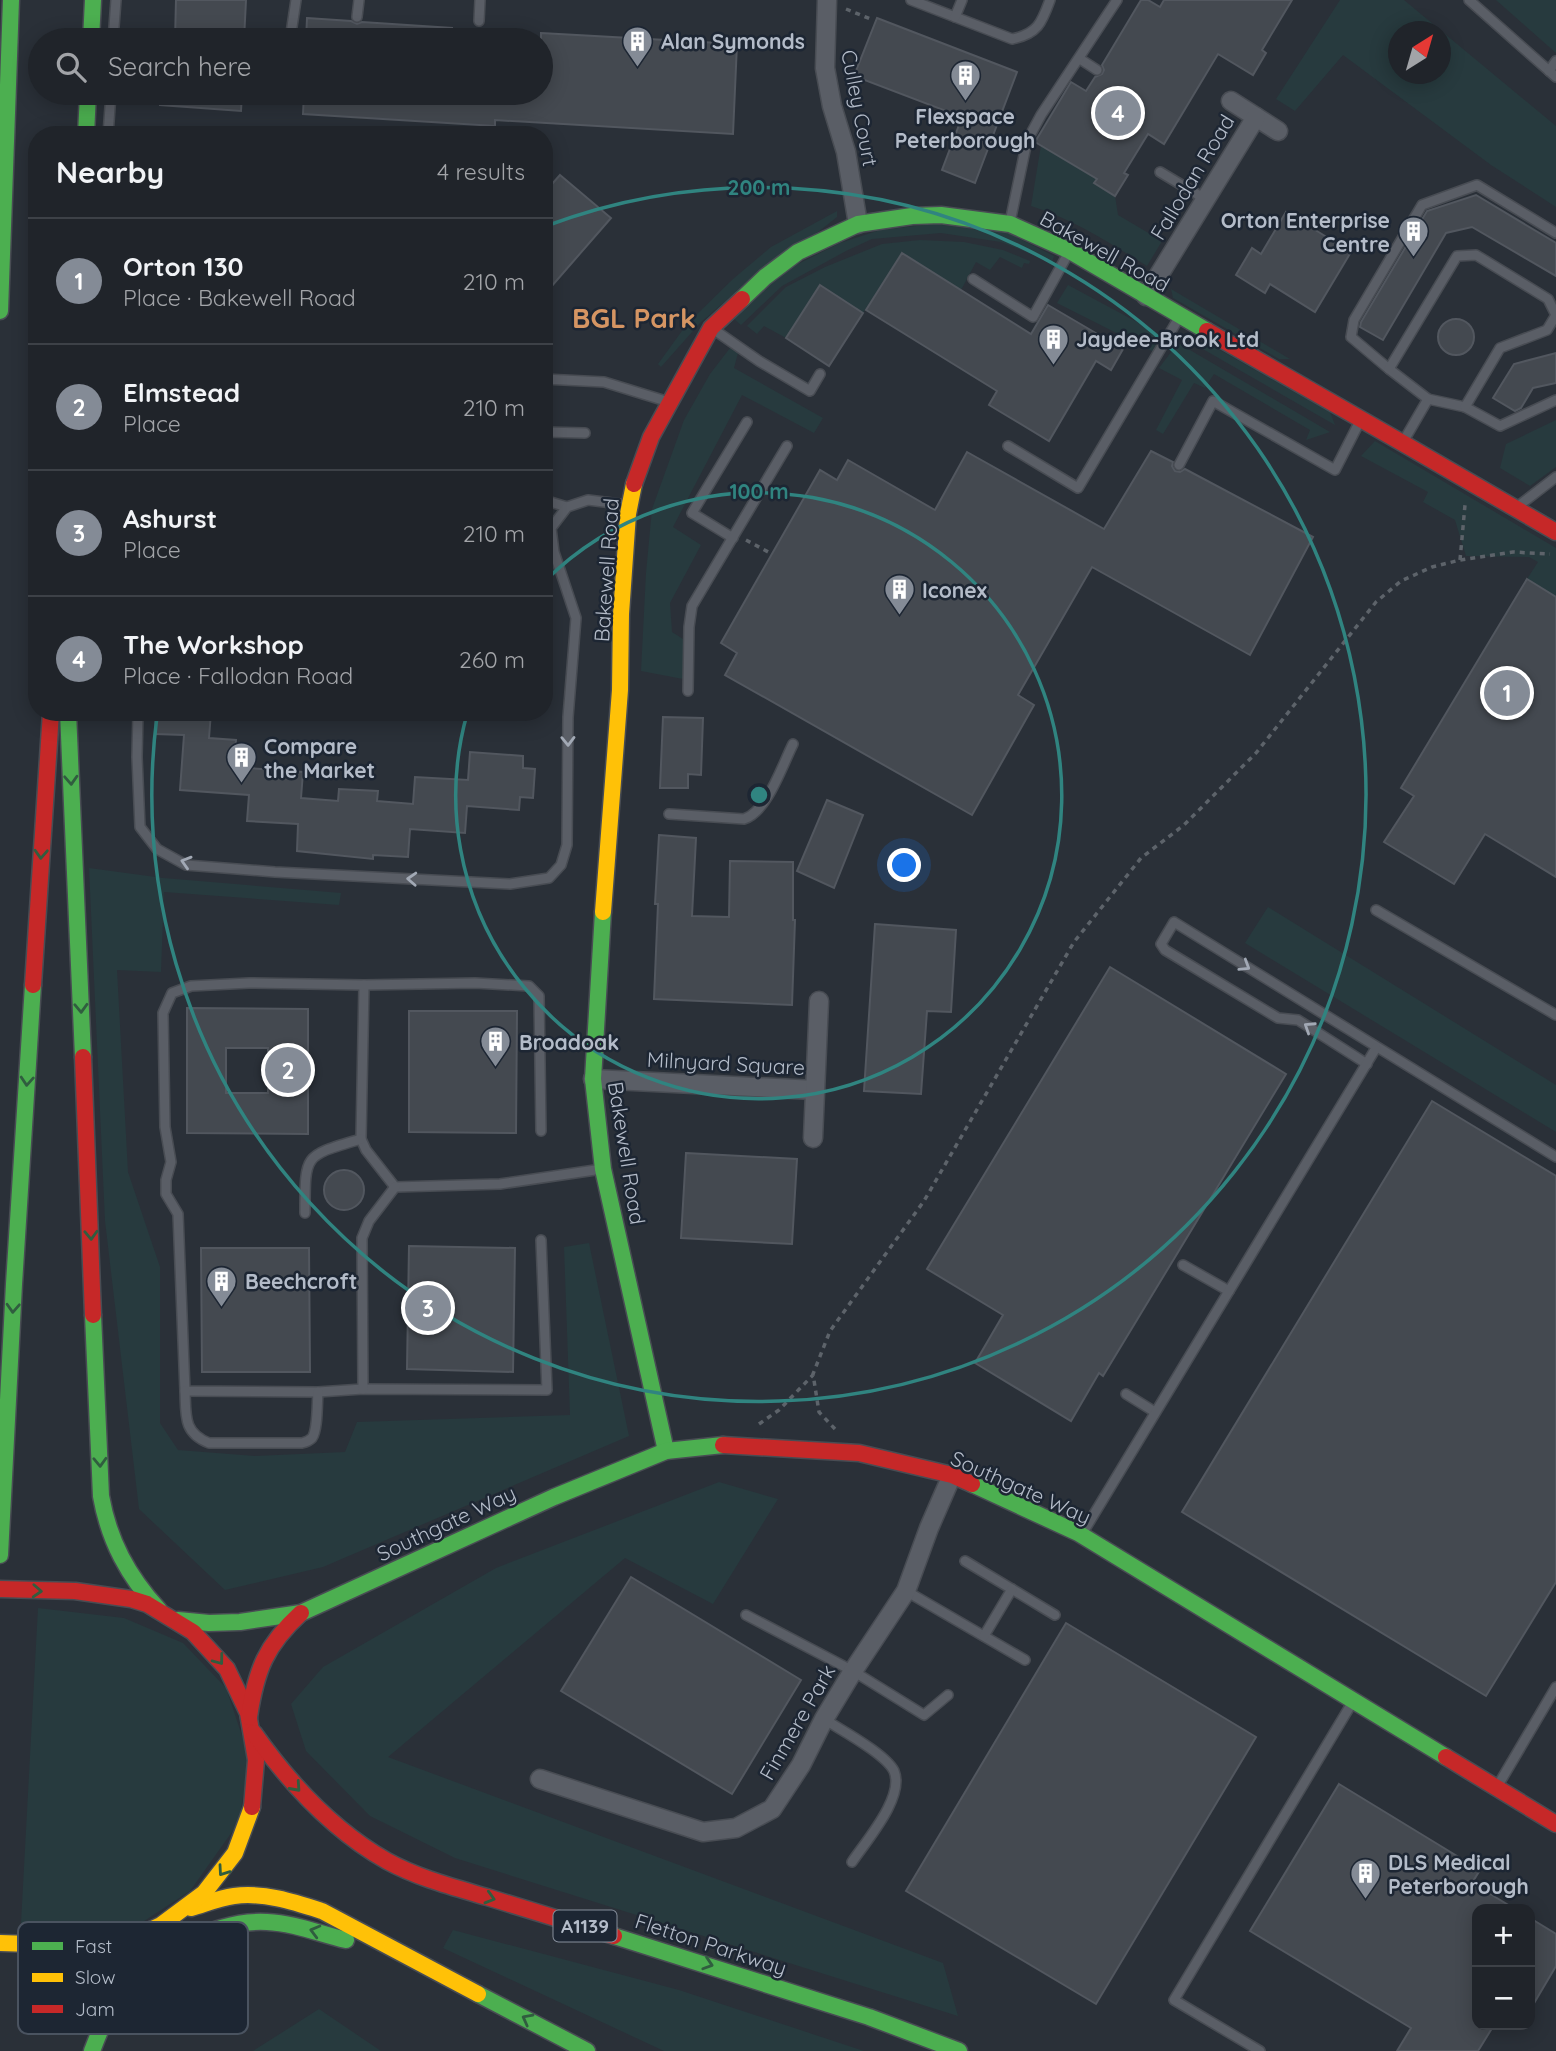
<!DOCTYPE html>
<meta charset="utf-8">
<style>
:root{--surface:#20242a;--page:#282c32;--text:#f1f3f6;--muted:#a2a4a8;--line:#3d4147;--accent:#848b96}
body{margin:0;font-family:Quicksand,sans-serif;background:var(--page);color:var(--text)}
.controls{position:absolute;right:21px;bottom:21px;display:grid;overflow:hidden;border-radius:14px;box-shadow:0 4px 18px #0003}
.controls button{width:63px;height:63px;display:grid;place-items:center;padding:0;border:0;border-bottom:2px solid var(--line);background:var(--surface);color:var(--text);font:35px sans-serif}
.compass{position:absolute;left:1388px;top:21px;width:63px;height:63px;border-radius:50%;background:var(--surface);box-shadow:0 4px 18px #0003;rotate:37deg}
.you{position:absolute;left:905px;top:866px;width:24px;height:24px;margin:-18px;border:5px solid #fff;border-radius:50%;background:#1a73e8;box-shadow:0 0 0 10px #1a73e833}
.badge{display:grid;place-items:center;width:46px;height:46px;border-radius:50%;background:var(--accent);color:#fff;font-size:23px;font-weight:700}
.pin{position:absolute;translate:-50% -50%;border:4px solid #fff;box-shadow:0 2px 7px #0006}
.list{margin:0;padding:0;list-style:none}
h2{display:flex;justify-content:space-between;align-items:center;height:91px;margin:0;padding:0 28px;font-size:30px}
h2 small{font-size:23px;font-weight:400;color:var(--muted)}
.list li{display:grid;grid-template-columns:46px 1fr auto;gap:21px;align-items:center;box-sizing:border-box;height:126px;padding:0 28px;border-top:2px solid var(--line)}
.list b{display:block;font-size:26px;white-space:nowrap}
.list p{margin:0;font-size:23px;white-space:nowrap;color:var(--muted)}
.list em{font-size:23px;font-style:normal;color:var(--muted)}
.icon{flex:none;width:38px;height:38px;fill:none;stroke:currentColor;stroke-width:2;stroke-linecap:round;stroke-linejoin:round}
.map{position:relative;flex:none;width:1556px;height:2051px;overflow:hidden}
.search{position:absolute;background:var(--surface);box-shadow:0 4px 18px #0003;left:28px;top:28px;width:525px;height:77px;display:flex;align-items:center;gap:18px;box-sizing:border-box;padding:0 24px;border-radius:38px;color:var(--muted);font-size:26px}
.panel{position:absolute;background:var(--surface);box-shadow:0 4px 18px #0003;left:28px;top:126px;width:525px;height:595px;border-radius:28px}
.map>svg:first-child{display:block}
.green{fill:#273a3e;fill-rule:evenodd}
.building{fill:#444950;stroke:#52575f;stroke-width:2;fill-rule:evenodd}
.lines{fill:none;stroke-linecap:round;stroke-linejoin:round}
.lane-casing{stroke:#484c53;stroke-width:12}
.street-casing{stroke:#484c53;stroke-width:21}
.fast-casing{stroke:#484c53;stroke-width:19}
.slow-casing{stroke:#484c53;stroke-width:19}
.jam-casing{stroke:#484c53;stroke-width:19}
.path{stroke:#5d636a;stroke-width:3.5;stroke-dasharray:5 5;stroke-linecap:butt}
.lane{stroke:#5a5e66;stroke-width:9}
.street{stroke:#5a5e66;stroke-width:18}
.fast{stroke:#4caf50;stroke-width:16}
.slow{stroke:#ffc107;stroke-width:16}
.jam{stroke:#c62828;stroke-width:16}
.oneway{stroke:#a2a9b5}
.oneway2{stroke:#305d3f}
.ring{fill:none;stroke:#308480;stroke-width:3.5}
.labels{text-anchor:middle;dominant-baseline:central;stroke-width:5;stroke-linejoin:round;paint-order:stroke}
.shield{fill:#1d2633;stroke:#878f9c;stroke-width:2}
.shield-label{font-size:19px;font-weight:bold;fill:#b4bcc9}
.poi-label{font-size:21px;font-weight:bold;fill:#b4bcc9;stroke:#1d2633;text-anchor:start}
.street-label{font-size:21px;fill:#b4bcc9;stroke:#1d2633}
.district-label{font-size:28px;font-weight:bold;fill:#d59563;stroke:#1d2633}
.key{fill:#1d2633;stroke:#4a5360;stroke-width:2}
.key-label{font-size:19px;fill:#b4bcc9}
.centre{fill:#308480;stroke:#1d2633;stroke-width:3.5}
.ring-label{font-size:21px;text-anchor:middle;font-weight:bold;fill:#308480;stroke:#1d2633;stroke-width:5;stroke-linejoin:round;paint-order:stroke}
</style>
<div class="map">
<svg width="1556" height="2051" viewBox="0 0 1556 2051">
<rect width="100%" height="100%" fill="#2a3038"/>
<!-- green -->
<g class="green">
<path d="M1340 0H1404L1556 126V207L1491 165 1343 55 1295 111 1276 99ZM1398 32H1440V74H1398Z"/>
<polygon points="1496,0 1556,0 1556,53"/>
<path d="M1041 145 1097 179 1094 183 1115 196 1118 215 1162 241 1147 266C1110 243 1073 219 1031 206Z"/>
<polygon points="837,211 837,217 808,240 767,265 700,323 661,367 658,364 687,324 733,279 771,247"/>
<polygon points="934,224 1008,233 1054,256 1052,262 1001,242 941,233 872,239 846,251 782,286 741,325 733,318 780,273 840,243 880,230"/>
<polygon points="920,240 964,242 1003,250 1030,261 1029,264 1024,263 1022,268 1000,257 990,270 976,262 961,290 902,253 863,313 820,285 786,338 764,326 757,334 747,326 786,287 825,267 882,244"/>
<polygon points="1068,285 1163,336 1154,352 1057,303"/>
<polygon points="1171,289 1290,359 1279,359 1173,298"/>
<polygon points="1178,343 1330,432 1306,440 1310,430 1214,374 1205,388 1194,383 1163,434 1156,430 1182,380 1159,368"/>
<polygon points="1211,345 1330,412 1335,425 1201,348"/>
<polygon points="730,348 738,353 734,368 823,418 814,433 742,395 673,527 701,545 670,603 672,632 683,639 683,679 641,671 646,573 652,509 684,420 710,374"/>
<polygon points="1556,420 1556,467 1530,486 1500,468 1506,444"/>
<polygon points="1375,441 1556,548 1556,597 1527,579 1538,562 1529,557 1466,556 1455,520 1423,502 1428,492 1361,456"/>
<polygon points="89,868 163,878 341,893 339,905 164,892 161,972 117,970 128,1172 160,1267 160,1423 178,1450 255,1456 345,1452 357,1422 570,1415 564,1247 589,1243 629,1436 323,1567 225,1590 139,1509 105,1221"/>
<polygon points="1268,907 1556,1085 1556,1132 1245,943"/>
<polygon points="719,1482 778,1499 713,1604 625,1558 388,1757 943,1963 958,2016 455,1858 370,1816 306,1751 291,1704 323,1667 496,1568"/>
<polygon points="38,1608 124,1618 183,1643 226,1688 249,1757 239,1822 190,1891 135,1927 21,1923"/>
<polygon points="453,1930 679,1990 864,2051 664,2051 443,1948"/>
<polygon points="319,2009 381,2051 253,2051"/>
</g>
<!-- building -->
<g class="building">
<polygon points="176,0 246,0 244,40 175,40"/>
<polygon points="1141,0 1148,0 1160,7 1164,0 1292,0 1262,50 1266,53 1253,75 1218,54 1164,144 1148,134 1124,173 1128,175 1115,196 1094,183 1097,179 1035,142 1071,82 1086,91 1095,77 1102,74 1104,70 1102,65"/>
<polygon points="307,18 351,21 357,24 362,22 452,28 452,40 306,40"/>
<polygon points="877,18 1017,72 975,183 942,170 962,117 854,76"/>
<polygon points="541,33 737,44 733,134 495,120 495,126 303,114 304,93 541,93"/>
<polygon points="160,93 242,93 241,111 160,105"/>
<polygon points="560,175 611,218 544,295 544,193"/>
<polygon points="1476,195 1556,243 1556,276 1472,227 1446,233 1383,340 1360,327 1361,322 1427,211"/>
<polygon points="1286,212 1351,252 1315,312 1270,284 1265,293 1236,275 1252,248 1261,254"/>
<polygon points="902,253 1031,334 1048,305 1123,349 1111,370 1096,361 1049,441 989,405 997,391 866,310"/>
<polygon points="820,285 863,313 829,366 786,338"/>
<circle cx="1456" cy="337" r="18"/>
<polygon points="1556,353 1556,383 1533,388 1521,408 1515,411 1493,398 1514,364"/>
<polygon points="1151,451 1173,462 1172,466 1175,471 1180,472 1185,469 1313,537 1250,655 1092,567 1018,695 1034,705 972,815 725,675 737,653 721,643 820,470 837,480 848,460 935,510 967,452 1104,529"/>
<polygon points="1527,579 1556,597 1556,877 1485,834 1454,884 1384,842 1414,796 1401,788"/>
<polygon points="156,712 211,712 209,738 236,740 234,767 303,772 301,798 338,801 339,789 378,791 377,801 413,804 415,777 468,780 470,752 523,756 523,768 535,769 533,798 520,797 519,810 467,806 465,833 410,829 408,857 373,855 373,859 297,851 298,824 247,821 249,795 180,790 184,735 155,734"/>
<polygon points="663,717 703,718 701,775 688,774 688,788 660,788"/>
<polygon points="827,800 863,815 834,888 797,871"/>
<polygon points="659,835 696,838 692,916 729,917 730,861 793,862 793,920 795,920 792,1005 654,999 658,904 655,904"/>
<polygon points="875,924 956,930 951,1012 927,1011 921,1094 864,1091"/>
<polygon points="1110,967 1286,1074 1103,1376 1099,1373 1071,1421 975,1363 1003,1315 927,1269"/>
<path d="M187 1008 308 1009V1134L187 1133ZM226 1048H268V1093H226Z"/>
<polygon points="409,1011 517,1011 516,1133 409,1132"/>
<polygon points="1432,1101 1556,1176 1556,1582 1486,1696 1182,1512"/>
<polygon points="686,1153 797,1159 792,1244 681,1238"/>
<circle cx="344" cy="1190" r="20"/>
<polygon points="409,1246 515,1248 513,1372 407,1369"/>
<polygon points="201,1248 309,1248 310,1372 202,1372"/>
<polygon points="631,1577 801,1680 732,1794 561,1691"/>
<polygon points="1066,1623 1256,1737 1096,2004 906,1891"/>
<polygon points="1339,1784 1480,1870 1472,1883 1515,1909 1477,1909 1477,2025 1494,2025 1478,2051 1397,2051 1411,2028 1250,1931"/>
<polygon points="1530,1918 1556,1934 1556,1966 1530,2010"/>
</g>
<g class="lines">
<defs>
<g id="lane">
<path d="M911 0 1012 39C1038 34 1042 22 1050 0"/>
<polyline points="1469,0 1556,77"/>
<polyline points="357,17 359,0"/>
<polyline points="955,17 962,0"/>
<polyline points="479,21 480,0"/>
<polyline points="113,40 116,0"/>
<polyline points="290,40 296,0"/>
<polyline points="1080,59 1097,70"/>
<polyline points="1549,71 1556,61"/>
<polyline points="108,135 111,93"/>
<polyline points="1160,172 1205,199"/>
<polyline points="1010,222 1027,141 1041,115 1117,0"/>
<polyline points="973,279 1033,317 1069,252"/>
<polyline points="713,329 759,361 810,391 820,374"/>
<polyline points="1389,369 1351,337 1354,320 1422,205 1477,185 1556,233"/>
<polyline points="544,379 604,382 669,402"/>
<polyline points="1428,399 1465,407 1500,426 1556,400"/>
<polyline points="1465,407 1500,348 1547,330 1556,315"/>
<polyline points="544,432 585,433"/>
<polyline points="1403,442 1428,399 1389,369 1457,256 1476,255 1548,299 1556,315"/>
<polyline points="1008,446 1078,488 1180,316"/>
<polyline points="1179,465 1213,401 1335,470 1360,421"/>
<polyline points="544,500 567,507"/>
<polyline points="1517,507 1556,477"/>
<polyline points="733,538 692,513 747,422"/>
<polyline points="688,691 689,627 692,606 787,446"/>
<polyline points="138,712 137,757 140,827 157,849 186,865 275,872 510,884 549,878 561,865 567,845 568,717 576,618 554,552 551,528 567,507 588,500 628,505"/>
<path d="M669 814 744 819C767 812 782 766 793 744"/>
<polyline points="1376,910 1556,1015"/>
<polyline points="364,985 361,1139 366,1150 395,1187"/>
<polyline points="1367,1064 1298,1020 1278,1018 1165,950 1161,944 1174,922 1556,1157"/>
<polyline points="541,1131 539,996 529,986 475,983 364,985 249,983 191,986 172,993 163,1013 165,1127 171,1162 166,1180 166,1194 178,1214 185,1391 318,1392 363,1389 547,1390 541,1240"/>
<polyline points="395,1187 500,1184 602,1169"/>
<path d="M305 1213C305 1153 304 1156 361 1139"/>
<polyline points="1183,1265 1229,1291"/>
<polyline points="363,1389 362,1238 369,1221 395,1187"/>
<path d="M185 1391C186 1415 183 1433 209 1443H302C306 1442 309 1441 312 1438 318 1430 317 1402 318 1392"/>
<polyline points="1126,1394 1155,1412"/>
<polyline points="1082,1534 1376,1048"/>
<polyline points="965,1561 1055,1615"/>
<polyline points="906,1591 1025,1660"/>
<polyline points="746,1615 853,1671 924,1715 948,1695"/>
<polyline points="984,1636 1012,1589"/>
<path d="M824 1719C841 1730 886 1754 894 1771 905 1797 866 1841 852 1862"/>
<polyline points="1497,1787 1556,1687"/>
<polyline points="1260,2051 1174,2000 1352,1703"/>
</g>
<g id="street">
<polyline points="827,0 825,68 832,106 846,152 858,224"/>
<polyline points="1231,101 1278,131"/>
<polyline points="1146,296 1256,117"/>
<polyline points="593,1079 815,1090"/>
<polyline points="813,1138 819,1001"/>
<polyline points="540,1779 703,1832 736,1828 772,1809 801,1765 824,1719 853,1671 906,1591 929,1528 952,1475"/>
</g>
<g id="fast">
<polyline points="91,40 93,0"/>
<polyline points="86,135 88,93"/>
<polyline points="742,299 765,277 798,252 858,224 912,216 941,215 1010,224 1070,251 1207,331"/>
<polyline points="0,311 11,0"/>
<polyline points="68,712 83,1057"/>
<polyline points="603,912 593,1079 603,1169 666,1451"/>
<path d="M93 1315 101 1496C109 1541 128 1576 159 1610"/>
<polyline points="972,1484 1078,1533 1446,1757"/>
<polyline points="0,1555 14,1284 33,985"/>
<polyline points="178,1620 209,1623 240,1622 301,1613 554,1497 666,1451 723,1445"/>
<polyline points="614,1936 869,2017 959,2051"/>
<polyline points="478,1994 587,2051"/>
<path d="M92 2051C99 2033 106 2014 118 1998 147 1956 216 1919 267 1922 294 1923 320 1934 346 1940"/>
</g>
<g id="slow">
<polyline points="603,912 620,690 621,614 628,514 634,484"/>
<path d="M191 1908C205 1904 219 1898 234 1896 264 1892 294 1902 322 1911L478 1994"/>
<polyline points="0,1943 62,1945 103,1943 142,1934 161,1925 204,1893 235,1853 252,1807"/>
</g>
<g id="jam">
<path d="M1207 331C1324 398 1440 464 1556 532"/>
<polyline points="634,484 651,437 711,328 742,299"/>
<polyline points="33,985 51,712"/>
<polyline points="83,1057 93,1315"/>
<polyline points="723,1445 859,1453 952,1475 972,1484"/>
<polyline points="0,1589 75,1591 131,1599 147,1604 193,1632 227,1669 248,1713 256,1760 252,1807"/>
<path d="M249 1717C256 1670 266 1645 301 1613"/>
<path d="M254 1733C290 1784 332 1830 387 1861 418 1878 453 1887 487 1897 529 1910 571 1923 614 1936"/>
<polyline points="1446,1757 1556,1824"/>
</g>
</defs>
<!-- lane casing -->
<use href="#lane" class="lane-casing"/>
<!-- street casing -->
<use href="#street" class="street-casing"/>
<!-- fast casing -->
<use href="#fast" class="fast-casing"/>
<!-- slow casing -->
<use href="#slow" class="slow-casing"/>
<!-- jam casing -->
<use href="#jam" class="jam-casing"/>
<!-- path -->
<g class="path">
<polyline points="846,9 873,20"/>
<polyline points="746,540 772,554"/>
<polyline points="1460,560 1465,505"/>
<polyline points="759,1424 779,1410 813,1375"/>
<polyline points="835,1429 819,1412 813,1374 830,1331 924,1201 1074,942 1141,858 1184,825 1256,753 1376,602 1401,581 1432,567 1460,560 1513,552 1550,554"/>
</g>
<!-- lane -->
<use href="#lane" class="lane"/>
<!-- street -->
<use href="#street" class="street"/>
<!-- fast -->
<use href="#fast" class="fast"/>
<!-- slow -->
<use href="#slow" class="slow"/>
<!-- jam -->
<use href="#jam" class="jam"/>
</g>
<!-- one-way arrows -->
<defs><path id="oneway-chevron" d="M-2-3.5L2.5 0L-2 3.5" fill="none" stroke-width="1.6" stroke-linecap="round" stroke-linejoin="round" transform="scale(1.75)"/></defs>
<g class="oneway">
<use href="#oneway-chevron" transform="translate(568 741) rotate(89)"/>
<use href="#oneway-chevron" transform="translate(186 862) rotate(-163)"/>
<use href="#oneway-chevron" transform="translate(412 879) rotate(-177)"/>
<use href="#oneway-chevron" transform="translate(1245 966) rotate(32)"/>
<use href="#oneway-chevron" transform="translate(1309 1027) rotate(-147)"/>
</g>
<g class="oneway2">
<use href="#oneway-chevron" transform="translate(71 780) rotate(87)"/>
<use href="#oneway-chevron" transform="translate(41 854) rotate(93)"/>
<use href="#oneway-chevron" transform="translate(81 1008) rotate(88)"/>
<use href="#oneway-chevron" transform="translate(27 1081) rotate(94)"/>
<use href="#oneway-chevron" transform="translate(91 1235) rotate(88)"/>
<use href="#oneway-chevron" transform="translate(13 1308) rotate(93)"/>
<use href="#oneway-chevron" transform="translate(100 1462) rotate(88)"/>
<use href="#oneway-chevron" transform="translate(37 1591) rotate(3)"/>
<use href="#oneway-chevron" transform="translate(219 1660) rotate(53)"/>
<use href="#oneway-chevron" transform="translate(296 1787) rotate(48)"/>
<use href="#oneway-chevron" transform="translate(223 1871) rotate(125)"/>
<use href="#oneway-chevron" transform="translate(490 1898) rotate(16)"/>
<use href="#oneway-chevron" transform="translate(315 1931) rotate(-165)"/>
<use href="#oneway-chevron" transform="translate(708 1964) rotate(18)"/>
<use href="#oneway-chevron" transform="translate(527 2019) rotate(-152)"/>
</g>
<!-- distance rings -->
<g class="ring">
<path d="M545 581A303 303 0 1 1 467 714"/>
<path d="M546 226A607 607 0 1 1 157 716"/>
</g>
<!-- icons -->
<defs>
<symbol id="building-pin" viewBox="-11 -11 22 30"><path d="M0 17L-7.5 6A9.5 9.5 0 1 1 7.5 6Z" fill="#848b96" stroke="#1d2633"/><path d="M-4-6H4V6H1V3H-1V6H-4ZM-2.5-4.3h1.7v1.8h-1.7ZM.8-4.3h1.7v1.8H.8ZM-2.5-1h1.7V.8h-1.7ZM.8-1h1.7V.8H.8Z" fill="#fff"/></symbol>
</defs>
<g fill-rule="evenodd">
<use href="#building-pin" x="620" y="24" width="35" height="47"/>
<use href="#building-pin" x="948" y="58" width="35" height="47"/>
<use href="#building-pin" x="1396" y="214" width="35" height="47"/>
<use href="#building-pin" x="1036" y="322" width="35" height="47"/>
<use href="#building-pin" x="882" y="572" width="35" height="47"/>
<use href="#building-pin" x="224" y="740" width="35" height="47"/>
<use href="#building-pin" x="478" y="1024" width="35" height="47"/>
<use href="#building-pin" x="204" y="1264" width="35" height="47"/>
<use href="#building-pin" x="1348" y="1856" width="35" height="47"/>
</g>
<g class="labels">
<!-- shield labels -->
<rect class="shield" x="553.5" y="1910.5" width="63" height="31" rx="5"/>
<g class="shield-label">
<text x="585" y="1926">A1139</text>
</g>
<!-- poi labels -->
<g class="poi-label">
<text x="661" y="41">Alan Symonds</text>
<text x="965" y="116" text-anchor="middle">Flexspace<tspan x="965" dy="24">Peterborough</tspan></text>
<text x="1390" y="220" text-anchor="end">Orton Enterprise<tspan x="1390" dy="24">Centre</tspan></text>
<text x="1076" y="339">Jaydee-Brook Ltd</text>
<text x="922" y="590">Iconex</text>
<text x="264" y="746">Compare<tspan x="264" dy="24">the Market</tspan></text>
<text x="519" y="1042">Broadoak</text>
<text x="245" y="1281">Beechcroft</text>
<text x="1388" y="1862">DLS Medical<tspan x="1388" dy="24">Peterborough</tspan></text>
</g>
<!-- street labels -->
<g class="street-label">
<text transform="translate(860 108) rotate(79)">Culley Court</text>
<text transform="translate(1192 177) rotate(-59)">Fallodan Road</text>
<text transform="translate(1105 251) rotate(29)">Bakewell Road</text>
<text transform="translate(606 570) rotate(-86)">Bakewell Road</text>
<text transform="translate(726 1063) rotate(3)">Milnyard Square</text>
<text transform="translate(627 1153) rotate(81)">Bakewell Road</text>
<text transform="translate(1021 1487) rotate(24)">Southgate Way</text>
<text transform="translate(446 1523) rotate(-25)">Southgate Way</text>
<text transform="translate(797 1722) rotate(-60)">Finmere Park</text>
<text transform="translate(711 1944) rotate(18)">Fletton Parkway</text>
</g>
<!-- district labels -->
<g class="district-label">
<text x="634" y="317">BGL Park</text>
</g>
</g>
<!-- legend -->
<rect x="18" y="1922" width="230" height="112" rx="10" class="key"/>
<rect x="32" y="1942" width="31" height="8" fill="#4caf50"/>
<rect x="32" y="1973" width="31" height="9" fill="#ffc107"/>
<rect x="32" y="2005" width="31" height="8" fill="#c62828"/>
<g class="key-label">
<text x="75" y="1953">Fast</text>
<text x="75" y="1984">Slow</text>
<text x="75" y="2016">Jam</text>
</g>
<circle cx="759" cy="795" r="10" class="centre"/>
<g class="ring-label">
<text x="759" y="195">200 m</text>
<text x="759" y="499">100 m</text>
</g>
</svg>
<div class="controls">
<button>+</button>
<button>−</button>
</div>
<svg class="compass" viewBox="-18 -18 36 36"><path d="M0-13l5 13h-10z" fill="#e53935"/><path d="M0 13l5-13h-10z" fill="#a2a4a8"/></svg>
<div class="you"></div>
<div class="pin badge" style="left:1507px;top:693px">1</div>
<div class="pin badge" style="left:288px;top:1070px">2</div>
<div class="pin badge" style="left:428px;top:1308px">3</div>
<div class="pin badge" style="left:1118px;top:113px">4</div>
<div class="search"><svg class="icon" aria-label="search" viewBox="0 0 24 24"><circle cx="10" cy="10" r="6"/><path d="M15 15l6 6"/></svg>Search here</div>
<section class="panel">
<h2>Nearby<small>4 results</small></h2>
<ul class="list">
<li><span class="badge">1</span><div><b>Orton 130</b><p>Place · Bakewell Road</p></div><em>210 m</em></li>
<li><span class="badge">2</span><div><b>Elmstead</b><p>Place</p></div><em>210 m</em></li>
<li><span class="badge">3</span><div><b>Ashurst</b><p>Place</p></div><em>210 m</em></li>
<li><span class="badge">4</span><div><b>The Workshop</b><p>Place · Fallodan Road</p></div><em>260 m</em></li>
</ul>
</section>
</div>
